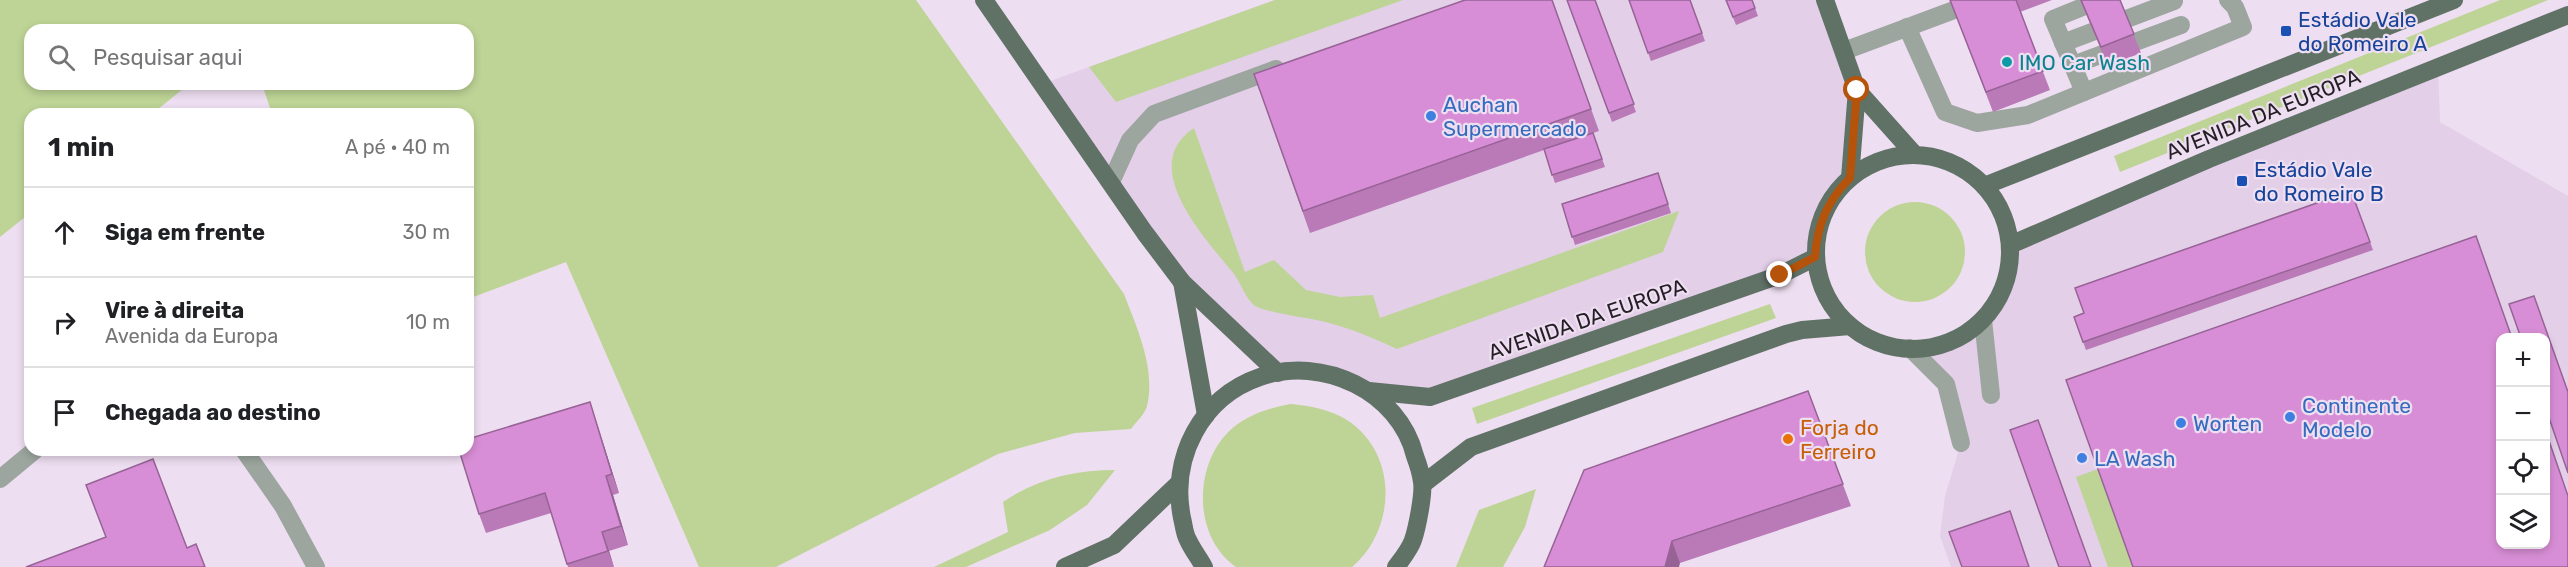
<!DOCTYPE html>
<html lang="pt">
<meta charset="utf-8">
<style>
:root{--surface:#fff;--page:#f2f2f2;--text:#202124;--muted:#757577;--line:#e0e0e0}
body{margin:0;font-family:Rubik,sans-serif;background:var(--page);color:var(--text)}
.controls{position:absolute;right:18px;bottom:18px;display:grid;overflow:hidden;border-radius:12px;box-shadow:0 3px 9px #0003}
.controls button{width:54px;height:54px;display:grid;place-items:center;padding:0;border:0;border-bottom:2px solid var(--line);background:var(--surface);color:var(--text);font:30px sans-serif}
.stop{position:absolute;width:18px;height:18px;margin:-14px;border:4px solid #b45309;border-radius:50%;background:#fff}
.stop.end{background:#b45309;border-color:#fff;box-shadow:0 2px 6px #0008}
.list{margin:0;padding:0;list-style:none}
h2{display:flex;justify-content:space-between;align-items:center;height:78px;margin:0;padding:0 24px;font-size:26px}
h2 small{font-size:20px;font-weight:400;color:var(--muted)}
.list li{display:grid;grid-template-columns:39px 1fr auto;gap:18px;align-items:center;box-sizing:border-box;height:90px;padding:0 24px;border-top:2px solid var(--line)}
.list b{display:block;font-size:22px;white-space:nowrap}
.list p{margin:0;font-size:20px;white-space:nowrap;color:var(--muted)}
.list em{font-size:20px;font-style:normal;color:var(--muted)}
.icon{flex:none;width:33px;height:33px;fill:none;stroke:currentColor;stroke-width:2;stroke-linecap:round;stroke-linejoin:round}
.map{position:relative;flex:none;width:2568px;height:567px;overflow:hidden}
.search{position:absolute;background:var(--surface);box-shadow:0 3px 9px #0003;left:24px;top:24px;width:450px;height:66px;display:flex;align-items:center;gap:15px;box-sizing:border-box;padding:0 21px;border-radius:18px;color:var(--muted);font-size:22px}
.panel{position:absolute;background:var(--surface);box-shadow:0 3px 9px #0003;left:24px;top:108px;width:450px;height:348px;border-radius:18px}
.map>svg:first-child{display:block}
.built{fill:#e3cfe8;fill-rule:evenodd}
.green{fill:#bed496}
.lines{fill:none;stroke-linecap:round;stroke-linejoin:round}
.lane{stroke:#9ca69f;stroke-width:18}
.street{stroke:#9ca69f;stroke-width:18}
.primary{stroke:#607166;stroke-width:18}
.wall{fill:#ba7ab8}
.shaded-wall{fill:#976396}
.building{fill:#d88ed6;stroke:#976396;stroke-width:1.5}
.route{stroke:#b45309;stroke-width:8}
.transit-dot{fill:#1a4fb4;stroke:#eedef1;stroke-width:2}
.culture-dot{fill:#0f9aa8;stroke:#eedef1;stroke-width:2}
.shop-dot{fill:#3f7fe0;stroke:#eedef1;stroke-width:2}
.food-dot{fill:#e8710a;stroke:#eedef1;stroke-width:2}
.labels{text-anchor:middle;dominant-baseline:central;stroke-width:4.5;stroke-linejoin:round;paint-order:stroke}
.transit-label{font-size:21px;fill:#164399;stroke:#eedef1;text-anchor:start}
.culture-label{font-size:21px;fill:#0d838f;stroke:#eedef1;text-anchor:start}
.shop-label{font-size:21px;fill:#366cbe;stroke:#eedef1;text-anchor:start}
.street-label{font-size:21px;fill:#241e25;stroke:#eedef1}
.food-label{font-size:21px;fill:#c56008;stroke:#eedef1;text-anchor:start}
</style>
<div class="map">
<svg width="2568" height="567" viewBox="0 0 2568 567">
<rect width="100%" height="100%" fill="#eedef1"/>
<!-- built -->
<g class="built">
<polygon points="1275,0 1825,0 1857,90 1850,178 1839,189 1822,217 1817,237 1816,257 1430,397 1278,373 1182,282 1042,84"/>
<path d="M2438 67 2440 122 2568 196V567H1951L1940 536 1945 496 1961 443 1945 384 1910 348 1943 344 1959 337 1983 320 1996 302 2004 285 2009 266 2010 245ZM2500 338H2546V544H2500Z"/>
</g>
<!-- green -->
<g class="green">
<path d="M0 0H916L1124 294C1137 328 1156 369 1147 406 1145 414 1136 422 1131 429L1075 433 998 454 776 567H699L566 262 468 299V114H272L262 84H468V30H30V84H189L152 114H30V213L0 237Z"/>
<polygon points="1275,0 1403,0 1116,102 1089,67"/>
<polygon points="2500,0 2548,0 2120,172 2114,156"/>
<path d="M1194 128 1245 272 1274 260 1306 290 1340 297 1373 295 1380 318 1679 211 1663 252 1397 349C1375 339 1353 329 1329 323 1313 318 1264 313 1254 305 1245 298 1241 283 1234 274 1206 239 1136 166 1194 128Z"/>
<circle cx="1915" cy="252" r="50"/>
<polygon points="1770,304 1776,318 1477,424 1472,408"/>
<path d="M1290 404C1311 406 1329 409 1347 420 1399 454 1396 530 1352 567H1236C1191 536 1193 459 1235 426 1252 413 1270 408 1290 404Z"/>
<polygon points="2098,469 2133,567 2108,567 2076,477"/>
<path d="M1115 470 1087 505 1050 530 966 567H934L1008 532 1003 502C1036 479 1075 470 1115 470Z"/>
<polygon points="1536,489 1525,527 1503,567 1456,567 1479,510"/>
</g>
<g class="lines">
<!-- lane -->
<g class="lane">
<polyline points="1907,27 1945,112 1977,123 2028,115 2243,27 2235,7 2228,0"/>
<polyline points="2063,43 2174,1"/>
<polyline points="1844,51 1954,10"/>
<polyline points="2073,65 2181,25"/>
<polyline points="2084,92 2053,19 2100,0"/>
<polyline points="1111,182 1130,140 1154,114 1276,69"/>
<polyline points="1983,320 1991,395"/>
<polyline points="1910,348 1946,384 1961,443"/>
</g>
<!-- street -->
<g class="street">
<polyline points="244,450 283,506 316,567"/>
<polyline points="0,479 35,450"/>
</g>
<!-- primary -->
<g class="primary">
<polyline points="984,0 1145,233 1182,282 1278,373"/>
<polyline points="1825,0 1857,90 1915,155"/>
<circle cx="1913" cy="252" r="97"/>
<polyline points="1850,178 1857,90"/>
<polyline points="1984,186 2454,0"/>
<polyline points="2010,245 2209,159 2568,15"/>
<polyline points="1182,282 1206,415"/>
<polyline points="1369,391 1430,397 1780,275 1816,257"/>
<polyline points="1423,484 1471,447 1786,334 1802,330 1850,326"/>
<polyline points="1065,567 1114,545 1178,484"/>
<path d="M1204 567C1199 558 1192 549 1188 540 1184 533 1184 525 1182 518 1170 458 1201 397 1260 377 1322 355 1399 391 1415 456 1418 464 1421 473 1422 482 1424 494 1417 528 1413 540 1410 549 1402 559 1396 567"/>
</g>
</g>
<!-- wall -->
<g class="wall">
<polygon points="1552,0 1599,131 1593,133 1605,167 1555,183 1544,150 1310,233 1254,74"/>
<polygon points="1567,0 1595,0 1636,112 1612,122"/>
<polygon points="1629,0 1690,0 1705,41 1651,61"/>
<polygon points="1726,0 1752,0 1758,16 1736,25"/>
<polygon points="1950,0 2052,0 2020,12 2050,90 1993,112"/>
<polygon points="2080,0 2120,0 2141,53 2108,66"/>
<polygon points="1658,173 1671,213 1575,245 1562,204"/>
<polygon points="2351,191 2373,250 2086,350 2074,317"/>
<polygon points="1808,391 1851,506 1680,563 1544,567"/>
<polygon points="596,421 619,493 613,495 628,545 609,551 614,567 568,567 551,513 486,533 479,514"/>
</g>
<!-- shaded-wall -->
<g class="shaded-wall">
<polygon points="590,402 596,421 619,493 612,474"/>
<polygon points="606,476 613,495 628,545 621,526"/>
<polygon points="602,532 609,551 614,567 608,551"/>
<polygon points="1672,541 1680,563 1679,567 1665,567"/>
</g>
<!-- building -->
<g class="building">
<polygon points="1465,0 1552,0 1591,109 1303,211 1254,74"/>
<polygon points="1567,0 1595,0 1634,104 1609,113"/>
<polygon points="1629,0 1690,0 1702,33 1648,53"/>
<polygon points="1726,0 1752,0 1755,8 1733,17"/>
<polygon points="1950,0 2016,0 2043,71 1986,92"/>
<polygon points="2081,0 2120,0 2134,34 2101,47"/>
<polygon points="1593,133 1602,159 1552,175 1544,149"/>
<polygon points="1658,173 1668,204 1572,237 1562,204"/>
<polygon points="2351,191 2370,242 2083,342 2074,317 2084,313 2075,288"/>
<polygon points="2476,236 2512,338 2500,338 2500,544 2546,544 2546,432 2568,496 2568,567 2133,567 2066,380"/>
<polygon points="2534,296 2568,392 2568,473 2546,409 2546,338 2521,338 2509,304"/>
<polygon points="1808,391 1843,484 1672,541 1665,567 1544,567 1584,470"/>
<polygon points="590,402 612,474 606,476 621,526 602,532 608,551 567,564 545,493 479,514 459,450 468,450 468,439"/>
<polygon points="2038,420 2091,567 2059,567 2010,430"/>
<polygon points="153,459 187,548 196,544 205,567 26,567 106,537 86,485"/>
<polygon points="2010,511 2029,567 1962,567 1949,532"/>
</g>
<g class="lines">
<!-- route -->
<path class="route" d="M1780 275 1815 257C1817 226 1827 201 1850 178L1857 90"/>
</g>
<!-- markers -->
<g class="transit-dot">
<rect x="2280" y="25" width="12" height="12" rx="3"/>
<rect x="2236" y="175" width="12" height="12" rx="3"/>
</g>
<circle class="culture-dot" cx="2007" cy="62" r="6"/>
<g class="shop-dot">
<circle cx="1431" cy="116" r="6"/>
<circle cx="2290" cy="417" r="6"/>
<circle cx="2181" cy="423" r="6"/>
<circle cx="2082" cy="458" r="6"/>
</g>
<circle class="food-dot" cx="1788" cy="439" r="6"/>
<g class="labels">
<!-- transit labels -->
<g class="transit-label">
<text x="2298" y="19">Estádio Vale<tspan x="2298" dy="24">do Romeiro A</tspan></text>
<text x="2254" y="169">Estádio Vale<tspan x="2254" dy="24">do Romeiro B</tspan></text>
</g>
<!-- culture labels -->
<g class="culture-label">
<text x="2019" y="62">IMO Car Wash</text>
</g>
<!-- shop labels -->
<g class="shop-label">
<text x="1443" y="104">Auchan<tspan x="1443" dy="24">Supermercado</tspan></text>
<text x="2302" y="405">Continente<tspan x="2302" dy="24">Modelo</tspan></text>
<text x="2193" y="423">Worten</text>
<text x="2094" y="458">LA Wash</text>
</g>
<!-- street labels -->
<g class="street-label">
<text transform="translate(2263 114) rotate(-22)">AVENIDA DA EUROPA</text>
<text transform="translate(1587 319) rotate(-19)">AVENIDA DA EUROPA</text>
</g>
<!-- food labels -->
<g class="food-label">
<text x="1800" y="427">Forja do<tspan x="1800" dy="24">Ferreiro</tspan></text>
</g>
</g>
</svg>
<div class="controls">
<button>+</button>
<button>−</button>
<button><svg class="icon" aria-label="locate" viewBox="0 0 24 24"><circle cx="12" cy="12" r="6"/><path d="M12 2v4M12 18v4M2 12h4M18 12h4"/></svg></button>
<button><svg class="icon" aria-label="layers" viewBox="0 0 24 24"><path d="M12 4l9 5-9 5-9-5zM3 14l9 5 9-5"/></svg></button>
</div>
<div class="stop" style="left:1857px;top:90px"></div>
<div class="stop end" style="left:1780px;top:275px"></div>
<div class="search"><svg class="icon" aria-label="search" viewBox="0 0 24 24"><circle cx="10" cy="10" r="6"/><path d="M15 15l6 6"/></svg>Pesquisar aqui</div>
<section class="panel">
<h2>1 min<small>A pé · 40 m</small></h2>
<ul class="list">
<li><svg class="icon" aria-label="ahead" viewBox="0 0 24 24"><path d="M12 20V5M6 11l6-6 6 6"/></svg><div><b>Siga em frente</b></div><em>30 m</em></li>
<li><svg class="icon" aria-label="right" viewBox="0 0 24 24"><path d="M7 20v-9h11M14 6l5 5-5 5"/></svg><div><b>Vire à direita</b><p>Avenida da Europa</p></div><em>10 m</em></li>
<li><svg class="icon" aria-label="arrive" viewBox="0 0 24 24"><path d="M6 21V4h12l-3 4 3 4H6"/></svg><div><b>Chegada ao destino</b></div></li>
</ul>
</section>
</div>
